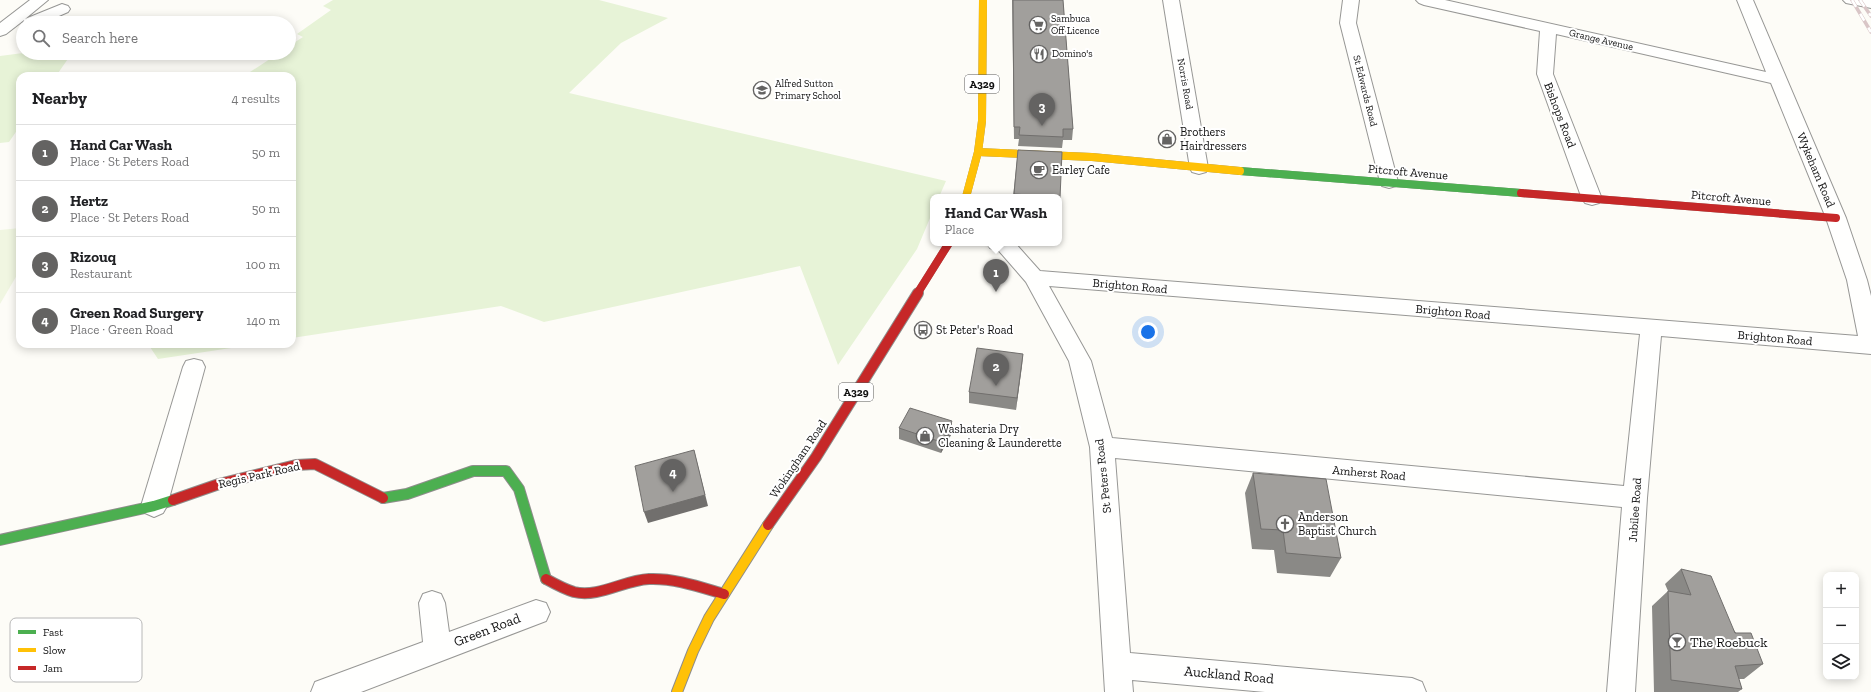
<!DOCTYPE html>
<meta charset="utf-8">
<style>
:root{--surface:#fff;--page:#f2f2f2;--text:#202124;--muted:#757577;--line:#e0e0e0;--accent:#646362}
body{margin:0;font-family:"Zilla Slab",serif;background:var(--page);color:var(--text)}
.controls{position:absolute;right:12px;bottom:12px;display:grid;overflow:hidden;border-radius:8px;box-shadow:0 2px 10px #0003}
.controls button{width:36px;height:36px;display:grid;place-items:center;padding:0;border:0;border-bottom:1px solid var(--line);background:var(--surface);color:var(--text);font:20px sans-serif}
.you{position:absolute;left:1148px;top:332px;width:14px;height:14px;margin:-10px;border:3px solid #fff;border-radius:50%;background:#1a73e8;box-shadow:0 0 0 6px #1a73e833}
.badge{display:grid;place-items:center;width:26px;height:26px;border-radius:50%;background:var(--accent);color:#fff;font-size:13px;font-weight:700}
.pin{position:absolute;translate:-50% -33px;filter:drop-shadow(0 1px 2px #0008)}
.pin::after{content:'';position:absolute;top:21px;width:14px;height:12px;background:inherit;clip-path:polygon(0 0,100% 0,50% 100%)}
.popup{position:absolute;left:930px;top:194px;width:132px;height:52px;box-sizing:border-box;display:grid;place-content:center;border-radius:8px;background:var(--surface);filter:drop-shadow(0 1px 3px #0005);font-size:13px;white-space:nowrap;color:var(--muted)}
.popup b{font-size:15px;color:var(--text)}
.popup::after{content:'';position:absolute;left:50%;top:100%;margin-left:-8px;border:8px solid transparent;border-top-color:var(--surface)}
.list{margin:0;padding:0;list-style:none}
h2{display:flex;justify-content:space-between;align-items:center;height:52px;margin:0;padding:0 16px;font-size:17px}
h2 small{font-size:13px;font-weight:400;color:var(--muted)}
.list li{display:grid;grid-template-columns:26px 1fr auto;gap:12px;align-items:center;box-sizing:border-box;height:56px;padding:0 16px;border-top:1px solid var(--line)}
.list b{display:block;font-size:15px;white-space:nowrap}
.list p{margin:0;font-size:13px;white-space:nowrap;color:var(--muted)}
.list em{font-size:13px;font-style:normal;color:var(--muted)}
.icon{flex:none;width:22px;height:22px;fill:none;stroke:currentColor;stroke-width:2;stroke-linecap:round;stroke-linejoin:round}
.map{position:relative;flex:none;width:1871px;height:692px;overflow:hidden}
.search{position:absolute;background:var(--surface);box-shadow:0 2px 10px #0003;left:16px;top:16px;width:280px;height:44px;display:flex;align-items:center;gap:10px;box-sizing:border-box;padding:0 14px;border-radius:22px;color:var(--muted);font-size:15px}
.panel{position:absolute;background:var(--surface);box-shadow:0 2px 10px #0003;left:16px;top:72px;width:280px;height:276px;border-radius:12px}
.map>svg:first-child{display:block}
.green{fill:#e7f3d7}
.pitch{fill:#f0f6e1}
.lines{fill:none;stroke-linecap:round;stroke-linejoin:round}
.street-casing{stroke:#979795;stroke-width:2}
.fast-far1-casing{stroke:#8e8d8b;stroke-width:8}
.fast-casing{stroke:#8e8d8b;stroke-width:12}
.slow-far1-casing{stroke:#8e8d8b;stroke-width:8}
.slow-casing{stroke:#8e8d8b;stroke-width:12}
.jam-far1-casing{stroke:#8e8d8b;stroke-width:8}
.jam-casing{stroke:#8e8d8b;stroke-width:12}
.street{fill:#fffffe;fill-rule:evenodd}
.fast-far1{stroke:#4caf50;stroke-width:8}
.fast{stroke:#4caf50;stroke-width:10}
.slow-far1{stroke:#ffc107;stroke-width:8}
.slow{stroke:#ffc107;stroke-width:10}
.jam-far1{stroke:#c62828;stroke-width:8}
.jam{stroke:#c62828;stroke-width:10}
.rail-casing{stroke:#d9c6c7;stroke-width:3.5}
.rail{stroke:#fff;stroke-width:2.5;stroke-dasharray:8;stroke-linecap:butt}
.wall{fill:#8a8986}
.shaded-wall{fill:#716f6d}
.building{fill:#a19f9c;stroke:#716f6d}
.labels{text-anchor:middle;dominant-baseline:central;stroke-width:4;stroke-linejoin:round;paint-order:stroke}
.far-poi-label{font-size:10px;fill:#111;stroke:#fff;text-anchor:start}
.far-street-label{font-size:10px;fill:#111;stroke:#fff}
.shield{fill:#fff;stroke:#585858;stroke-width:1}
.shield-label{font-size:11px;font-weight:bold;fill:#111}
.street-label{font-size:12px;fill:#111;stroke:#fff}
.poi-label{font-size:12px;fill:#111;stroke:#fff;text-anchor:start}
.near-street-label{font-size:14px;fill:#111;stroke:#fff}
.near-poi-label{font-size:14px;fill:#111;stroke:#fff;text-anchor:start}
.key{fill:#fff;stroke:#b8b8b8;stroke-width:1}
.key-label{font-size:11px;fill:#111}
</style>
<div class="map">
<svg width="1871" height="692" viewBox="0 0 1871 692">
<rect width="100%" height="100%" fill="#fdfcf7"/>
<!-- green -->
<g class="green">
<polygon points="333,0 599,0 668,18 621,43 569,93 946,181 939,197 933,197 933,211 917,249 838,365 800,266 544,322 501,306 292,338 292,76 244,76 279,53 289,53 289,46 303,37 297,34 331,10 323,6"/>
<polygon points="23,53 72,53 56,76 20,76 20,126 9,142 0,143 0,56"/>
<polygon points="148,344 257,344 158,359"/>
</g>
<!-- pitch -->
<polygon class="pitch" points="20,228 20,270 0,304 0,230"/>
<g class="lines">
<defs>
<g id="street">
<polygon points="30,0 48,0 25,19 62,4 68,6 70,9 68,12 43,23 23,24 24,20 6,34 0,36 0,23"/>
<polygon points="1163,0 1179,0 1208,168 1206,172 1199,174 1192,172 1190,168"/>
<polygon points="1343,0 1359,0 1356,23 1398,182 1396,186 1389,188 1382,186 1380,182 1340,23"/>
<path d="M1416 0H1445L1766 72 1737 0H1753L1846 218 1867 280 1871 296V354L1661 336 1647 498 1635 692H1607L1622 507 1115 458 1130 653 1412 678 1422 682 1426 692H1265L1132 680 1133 692H1105L1090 447 1069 361 1026 282 999 251 990 248 987 243H1015L1040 271 1858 336 1847 280 1826 218 1771 83 1556 34 1553 74 1602 199 1599 203 1592 205 1585 203 1582 199 1537 74 1540 31 1424 5 1419 3ZM1049 286 1640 334 1624 486 1112 438 1091 361Z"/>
<polygon points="1843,0 1871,0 1871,8 1846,3"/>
<polygon points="194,359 202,361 205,367 167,506 163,513 154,517 145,513 141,506 183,367 186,361"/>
<polygon points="432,591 441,594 445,603 449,632 536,600 546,603 550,612 546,621 361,692 311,692 315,682 423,642 419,603 423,594"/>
</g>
<polyline id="fast-far1" points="1240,171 1521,193"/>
<g id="fast">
<polyline points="383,498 407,494 473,471 506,471 519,489 546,579"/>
<polyline points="0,540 154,506 173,500"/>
</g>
<g id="slow-far1">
<polyline points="978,152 1092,157 1240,171"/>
<polyline points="966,197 978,152 982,121 983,0"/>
</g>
<polyline id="slow" points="677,692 693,651 709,618 768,525"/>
<g id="jam-far1">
<polyline points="1521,193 1836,218"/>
<polyline points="917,294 949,243"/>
</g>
<g id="jam">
<polyline points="173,500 219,484 296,465 315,464 383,498"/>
<polyline points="768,525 816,457 918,293"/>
<path d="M546 579C555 584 564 589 574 592 599 598 624 580 649 579 675 578 700 587 724 594"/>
</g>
</defs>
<!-- street casing -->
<use href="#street" class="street-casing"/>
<!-- fast-far1 casing -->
<use href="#fast-far1" class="fast-far1-casing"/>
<!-- fast casing -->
<use href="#fast" class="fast-casing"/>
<!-- slow-far1 casing -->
<use href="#slow-far1" class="slow-far1-casing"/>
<!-- slow casing -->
<use href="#slow" class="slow-casing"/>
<!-- jam-far1 casing -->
<use href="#jam-far1" class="jam-far1-casing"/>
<!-- jam casing -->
<use href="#jam" class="jam-casing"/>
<!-- street -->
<use href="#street" class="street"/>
<!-- fast-far1 -->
<use href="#fast-far1" class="fast-far1"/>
<!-- fast -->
<use href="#fast" class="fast"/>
<!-- slow-far1 -->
<use href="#slow-far1" class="slow-far1"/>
<!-- slow -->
<use href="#slow" class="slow"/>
<!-- jam-far1 -->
<use href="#jam-far1" class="jam-far1"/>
<!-- jam -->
<use href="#jam" class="jam"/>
<defs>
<g id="rail">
<polyline points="1852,0 1871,32"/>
<polyline points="1860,0 1871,16"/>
</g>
</defs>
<!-- rail casing -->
<use href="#rail" class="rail-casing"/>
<!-- rail -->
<use href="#rail" class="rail"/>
</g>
<!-- wall -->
<g class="wall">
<polygon points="1012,0 1063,0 1073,129 1072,140 1063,140 1062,148 1018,146 1019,139 1014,139"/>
<polygon points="1018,150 1060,198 1059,208 1059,197 1013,197"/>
<polygon points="1023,354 1016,410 969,403 969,392"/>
<polygon points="899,428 952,433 941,453 899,439"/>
<polygon points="1253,473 1341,558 1330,577 1277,573 1274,550 1252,549 1245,493"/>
<polygon points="1681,569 1763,664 1744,679 1739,679 1742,689 1738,692 1654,692 1652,606 1668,591 1665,584"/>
</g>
<!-- shaded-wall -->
<g class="shaded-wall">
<polygon points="1023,354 1022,366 1016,410 1017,398"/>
<polygon points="952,421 952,433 941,453 941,442"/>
<polygon points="694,450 708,506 648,523 644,512"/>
</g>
<!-- building -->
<g class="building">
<polygon points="1013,0 1063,0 1073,129 1063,129 1063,137 1019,135 1020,127 1014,127"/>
<polygon points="1018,150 1062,152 1060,198 1059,198 1059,197 1014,194"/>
<polygon points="977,348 1023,354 1017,398 969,392"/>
<polygon points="910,408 952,421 941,442 899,428"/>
<polygon points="694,450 705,495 644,512 635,466"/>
<polygon points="1253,473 1326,479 1341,558 1286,553 1283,530 1261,529"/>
<polygon points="1681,569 1711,576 1735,633 1751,633 1763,664 1735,666 1742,689 1671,680 1668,591 1691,595"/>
</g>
<!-- icons -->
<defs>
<symbol id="supermarket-ring" viewBox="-11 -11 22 22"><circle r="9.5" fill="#fff" stroke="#646362" stroke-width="1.5"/><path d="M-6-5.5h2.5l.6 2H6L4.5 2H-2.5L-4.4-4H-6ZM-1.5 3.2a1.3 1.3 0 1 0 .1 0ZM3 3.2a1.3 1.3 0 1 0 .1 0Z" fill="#646362"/></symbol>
<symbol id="restaurant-ring" viewBox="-11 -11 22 22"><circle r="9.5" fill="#fff" stroke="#646362" stroke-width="1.5"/><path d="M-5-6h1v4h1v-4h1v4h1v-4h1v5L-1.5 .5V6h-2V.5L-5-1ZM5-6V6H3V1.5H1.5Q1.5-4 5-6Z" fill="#646362"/></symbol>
<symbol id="school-ring" viewBox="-11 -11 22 22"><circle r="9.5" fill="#fff" stroke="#646362" stroke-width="1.5"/><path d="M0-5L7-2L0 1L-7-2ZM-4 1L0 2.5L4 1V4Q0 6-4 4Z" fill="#646362"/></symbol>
<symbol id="shop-ring" viewBox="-11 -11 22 22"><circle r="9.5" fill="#fff" stroke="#646362" stroke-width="1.5"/><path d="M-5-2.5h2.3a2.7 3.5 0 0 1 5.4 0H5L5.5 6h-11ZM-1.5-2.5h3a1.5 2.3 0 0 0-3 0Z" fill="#646362"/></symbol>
<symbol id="cafe-ring" viewBox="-11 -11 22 22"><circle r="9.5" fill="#fff" stroke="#646362" stroke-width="1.5"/><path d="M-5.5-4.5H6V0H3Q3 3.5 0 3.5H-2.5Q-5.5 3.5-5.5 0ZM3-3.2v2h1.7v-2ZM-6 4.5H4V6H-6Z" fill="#646362"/></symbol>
<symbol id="bus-ring" viewBox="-11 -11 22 22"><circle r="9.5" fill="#fff" stroke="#646362" stroke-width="1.5"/><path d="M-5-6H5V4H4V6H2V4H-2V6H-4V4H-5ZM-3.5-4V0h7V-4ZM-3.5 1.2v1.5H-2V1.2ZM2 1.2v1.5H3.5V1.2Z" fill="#646362"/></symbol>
<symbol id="church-ring" viewBox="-11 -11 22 22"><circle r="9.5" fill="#fff" stroke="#646362" stroke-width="1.5"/><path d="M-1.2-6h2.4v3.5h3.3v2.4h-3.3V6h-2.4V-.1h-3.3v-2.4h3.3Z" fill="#646362"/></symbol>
<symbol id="bar-ring" viewBox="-11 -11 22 22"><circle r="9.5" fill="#fff" stroke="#646362" stroke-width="1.5"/><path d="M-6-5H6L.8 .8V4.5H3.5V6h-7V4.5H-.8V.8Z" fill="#646362"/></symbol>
</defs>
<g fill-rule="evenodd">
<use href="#supermarket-ring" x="1028" y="15" width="20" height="20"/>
<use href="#restaurant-ring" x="1029" y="44" width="20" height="20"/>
<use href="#school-ring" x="752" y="80" width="20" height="20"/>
<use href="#shop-ring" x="1157" y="129" width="20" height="20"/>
<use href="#cafe-ring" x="1029" y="160" width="20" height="20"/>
<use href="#bus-ring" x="913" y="320" width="20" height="20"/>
<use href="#shop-ring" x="915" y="426" width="20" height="20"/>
<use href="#church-ring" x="1275" y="514" width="20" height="20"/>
<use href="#bar-ring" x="1667" y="632" width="20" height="20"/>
</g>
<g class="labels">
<!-- far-poi labels -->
<g class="far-poi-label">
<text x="1051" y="19">Sambuca<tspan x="1051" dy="12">Off Licence</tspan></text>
<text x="1052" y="54">Domino's</text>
<text x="775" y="84">Alfred Sutton<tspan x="775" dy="12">Primary School</tspan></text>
</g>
<!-- far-street labels -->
<g class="far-street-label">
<text transform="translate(1601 40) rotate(13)">Grange Avenue</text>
<text transform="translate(1185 84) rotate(80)">Norris Road</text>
<text transform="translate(1365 91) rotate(76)">St Edwards Road</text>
</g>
<!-- shield labels -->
<g class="shield">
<rect x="965" y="75" width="34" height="18" rx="3"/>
<rect x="839" y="383" width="34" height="18" rx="3"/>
</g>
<g class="shield-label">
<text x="982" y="84">A329</text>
<text x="856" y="392">A329</text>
</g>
<!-- street labels -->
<g class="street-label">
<text transform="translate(1560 115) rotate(69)">Bishops Road</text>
<text transform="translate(1816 170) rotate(67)">Wykeham Road</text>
<text transform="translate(1408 172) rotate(5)">Pitcroft Avenue</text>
<text transform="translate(1731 198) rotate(5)">Pitcroft Avenue</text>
<text transform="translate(1130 286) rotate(5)">Brighton Road</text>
<text transform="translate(1453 312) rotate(5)">Brighton Road</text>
<text transform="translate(1775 338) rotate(5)">Brighton Road</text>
<text transform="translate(798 459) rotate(-56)">Wokingham Road</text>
<text transform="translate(1369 473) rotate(5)">Amherst Road</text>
<text transform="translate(259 475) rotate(-13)">Regis Park Road</text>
<text transform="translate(1103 476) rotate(-96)">St Peters Road</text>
<text transform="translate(1635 510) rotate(-86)">Jubilee Road</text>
</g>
<!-- poi labels -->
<g class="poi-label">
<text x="1180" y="132">Brothers<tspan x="1180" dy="14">Hairdressers</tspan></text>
<text x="1052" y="170">Earley Cafe</text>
<text x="936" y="330">St Peter's Road</text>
<text x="938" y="429">Washateria Dry<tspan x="938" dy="14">Cleaning &amp; Launderette</tspan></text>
<text x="1298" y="517">Anderson<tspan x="1298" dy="14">Baptist Church</tspan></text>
</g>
<!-- near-street labels -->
<g class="near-street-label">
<text transform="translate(487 630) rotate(-21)">Green Road</text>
<text transform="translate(1229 675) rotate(5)">Auckland Road</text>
</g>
<!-- near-poi labels -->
<g class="near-poi-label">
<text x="1690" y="642">The Roebuck</text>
</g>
</g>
<!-- legend -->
<rect x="10" y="618" width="132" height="64" rx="6" class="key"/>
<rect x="18" y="630" width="18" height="4" fill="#4caf50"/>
<rect x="18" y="648" width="18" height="4" fill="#ffc107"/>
<rect x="18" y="666" width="18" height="4" fill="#c62828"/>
<g class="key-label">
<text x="43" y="636">Fast</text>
<text x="43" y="654">Slow</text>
<text x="43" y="672">Jam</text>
</g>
</svg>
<div class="controls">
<button>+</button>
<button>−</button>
<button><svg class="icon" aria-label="layers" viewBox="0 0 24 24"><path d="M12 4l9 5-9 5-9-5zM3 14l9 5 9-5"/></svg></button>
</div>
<div class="you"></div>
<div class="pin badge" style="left:996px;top:292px">1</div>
<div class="popup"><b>Hand Car Wash</b>Place</div>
<div class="pin badge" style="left:996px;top:386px">2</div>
<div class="pin badge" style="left:1042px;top:126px">3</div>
<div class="pin badge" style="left:673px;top:492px">4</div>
<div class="search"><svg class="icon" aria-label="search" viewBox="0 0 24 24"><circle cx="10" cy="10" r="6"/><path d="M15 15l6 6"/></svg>Search here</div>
<section class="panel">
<h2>Nearby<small>4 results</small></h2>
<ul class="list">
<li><span class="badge">1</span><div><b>Hand Car Wash</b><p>Place · St Peters Road</p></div><em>50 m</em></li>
<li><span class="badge">2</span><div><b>Hertz</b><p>Place · St Peters Road</p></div><em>50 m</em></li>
<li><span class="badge">3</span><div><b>Rizouq</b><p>Restaurant</p></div><em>100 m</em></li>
<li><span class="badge">4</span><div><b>Green Road Surgery</b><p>Place · Green Road</p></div><em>140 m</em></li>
</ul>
</section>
</div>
